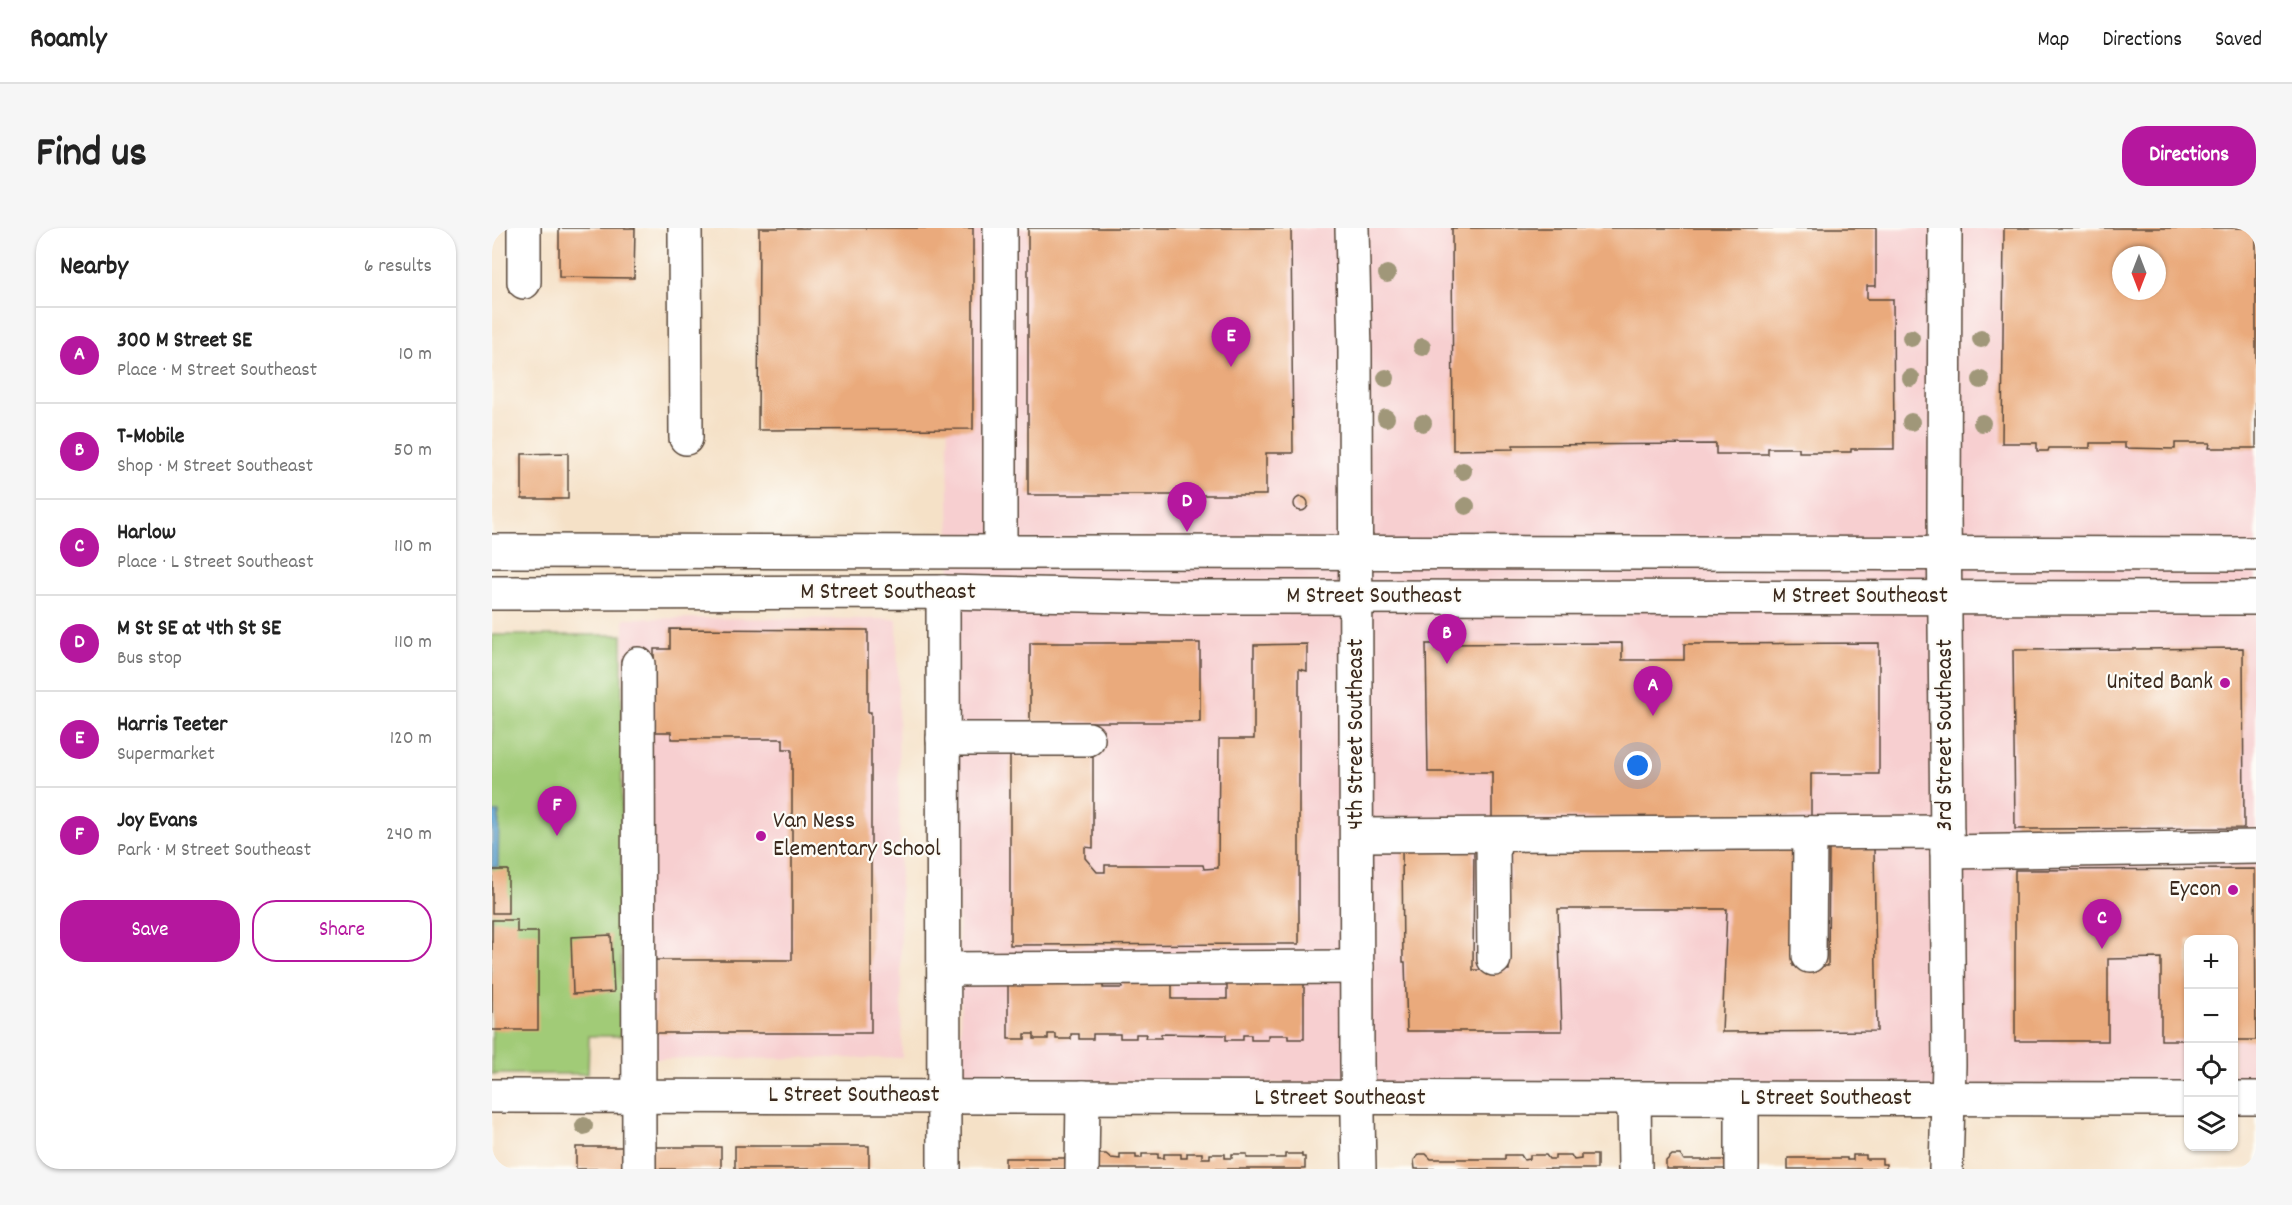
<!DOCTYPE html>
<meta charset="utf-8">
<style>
:root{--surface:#fff;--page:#f6f6f6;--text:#222;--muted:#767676;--line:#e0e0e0;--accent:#b5179e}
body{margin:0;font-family:Dekko,sans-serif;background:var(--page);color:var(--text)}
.controls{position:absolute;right:18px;bottom:18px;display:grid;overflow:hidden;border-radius:12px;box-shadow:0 2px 4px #0004}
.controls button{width:54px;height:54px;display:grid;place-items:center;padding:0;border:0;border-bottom:2px solid var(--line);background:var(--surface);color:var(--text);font:30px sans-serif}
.compass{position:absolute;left:1620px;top:18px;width:54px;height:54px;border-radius:50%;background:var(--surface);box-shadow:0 2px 4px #0004;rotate:180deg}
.you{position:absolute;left:1146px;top:538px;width:21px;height:21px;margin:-15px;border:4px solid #fff;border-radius:50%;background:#1a73e8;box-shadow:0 0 0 9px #1a73e833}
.badge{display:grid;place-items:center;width:39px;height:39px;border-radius:50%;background:var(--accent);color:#fff;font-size:20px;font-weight:700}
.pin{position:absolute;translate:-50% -50px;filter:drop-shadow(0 2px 3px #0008)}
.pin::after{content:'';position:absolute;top:32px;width:21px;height:18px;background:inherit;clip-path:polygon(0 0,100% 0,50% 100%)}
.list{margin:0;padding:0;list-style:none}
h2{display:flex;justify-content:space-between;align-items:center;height:78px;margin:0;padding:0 24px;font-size:26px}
h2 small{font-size:20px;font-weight:400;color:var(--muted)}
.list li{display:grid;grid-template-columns:39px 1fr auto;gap:18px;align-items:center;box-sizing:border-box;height:96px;padding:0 24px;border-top:2px solid var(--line)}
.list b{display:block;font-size:22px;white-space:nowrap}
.list p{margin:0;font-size:20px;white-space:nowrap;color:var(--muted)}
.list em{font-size:20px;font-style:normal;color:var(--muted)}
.actions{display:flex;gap:12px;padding:18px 24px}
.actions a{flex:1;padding:14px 0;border:2px solid var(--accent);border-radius:24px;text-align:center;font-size:21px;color:var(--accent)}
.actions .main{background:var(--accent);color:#fff}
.icon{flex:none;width:33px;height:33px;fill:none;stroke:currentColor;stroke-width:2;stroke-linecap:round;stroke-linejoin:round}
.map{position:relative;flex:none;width:1764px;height:941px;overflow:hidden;border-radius:24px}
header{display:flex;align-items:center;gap:36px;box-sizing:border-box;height:84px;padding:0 30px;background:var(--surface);border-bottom:2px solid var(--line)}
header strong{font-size:28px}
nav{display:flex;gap:33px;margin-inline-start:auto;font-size:21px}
.intro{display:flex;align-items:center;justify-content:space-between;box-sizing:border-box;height:144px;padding:0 36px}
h1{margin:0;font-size:42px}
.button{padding:15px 27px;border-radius:24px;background:var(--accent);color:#fff;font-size:21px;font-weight:700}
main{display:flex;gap:36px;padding:0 36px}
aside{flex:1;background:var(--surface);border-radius:24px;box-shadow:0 2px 4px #0004}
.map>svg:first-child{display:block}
.built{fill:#f7cfd0;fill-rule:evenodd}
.green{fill:#a1cb77;stroke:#6e7a4a;stroke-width:1.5}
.water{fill:#5ca3d2;stroke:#4c6678;stroke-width:1.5}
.building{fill:#eaaa7c;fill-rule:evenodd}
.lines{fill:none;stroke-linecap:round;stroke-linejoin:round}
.minor-casing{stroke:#574537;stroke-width:36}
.major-casing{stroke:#574537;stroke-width:36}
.minor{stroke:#fff;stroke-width:33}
.major{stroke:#fff;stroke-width:33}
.tree{fill:#a09779}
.poi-dot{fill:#b5179e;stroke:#fdfcf7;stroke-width:2}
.labels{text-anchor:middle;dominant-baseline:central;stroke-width:4.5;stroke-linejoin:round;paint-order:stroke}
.street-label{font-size:24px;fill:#3b2a1e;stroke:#fdfcf7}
.poi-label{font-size:24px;fill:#3b2a1e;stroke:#fdfcf7;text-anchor:end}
</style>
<header>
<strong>Roamly</strong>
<nav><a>Map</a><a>Directions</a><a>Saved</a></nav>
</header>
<div class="intro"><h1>Find us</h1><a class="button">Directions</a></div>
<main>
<aside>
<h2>Nearby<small>6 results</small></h2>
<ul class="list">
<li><span class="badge">A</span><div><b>300 M Street SE</b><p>Place · M Street Southeast</p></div><em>10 m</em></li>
<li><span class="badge">B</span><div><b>T-Mobile</b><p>Shop · M Street Southeast</p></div><em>50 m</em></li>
<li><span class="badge">C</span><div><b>Harlow</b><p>Place · L Street Southeast</p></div><em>110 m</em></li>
<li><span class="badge">D</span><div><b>M St SE at 4th St SE</b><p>Bus stop</p></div><em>110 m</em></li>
<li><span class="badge">E</span><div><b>Harris Teeter</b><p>Supermarket</p></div><em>120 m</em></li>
<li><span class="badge">F</span><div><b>Joy Evans</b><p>Park · M Street Southeast</p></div><em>240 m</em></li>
</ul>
<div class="actions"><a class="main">Save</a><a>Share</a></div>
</aside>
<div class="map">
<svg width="1764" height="941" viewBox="0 0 1764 941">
<rect width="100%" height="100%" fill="#fdfcf7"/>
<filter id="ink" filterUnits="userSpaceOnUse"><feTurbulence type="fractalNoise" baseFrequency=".0167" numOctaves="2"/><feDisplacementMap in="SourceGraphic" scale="12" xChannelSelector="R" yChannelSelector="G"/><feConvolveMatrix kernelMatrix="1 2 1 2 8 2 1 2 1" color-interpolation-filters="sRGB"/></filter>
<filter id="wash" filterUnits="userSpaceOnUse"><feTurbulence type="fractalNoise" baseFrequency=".008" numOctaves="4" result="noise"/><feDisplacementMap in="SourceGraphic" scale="24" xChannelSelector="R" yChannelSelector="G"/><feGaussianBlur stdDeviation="1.35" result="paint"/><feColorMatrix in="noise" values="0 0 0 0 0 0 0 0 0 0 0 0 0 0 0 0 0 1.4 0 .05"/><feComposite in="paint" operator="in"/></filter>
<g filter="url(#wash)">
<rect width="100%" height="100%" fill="#f5e1c7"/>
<!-- built -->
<g class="built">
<path d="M451 0H1764V866H1742V712H1696V866L470 852ZM1629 27H1665V63H1629Z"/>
<polygon points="132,390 405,391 410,830 131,831"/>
</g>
<!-- green -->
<polygon class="green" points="0,407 130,407 129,808 97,808 96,846 0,846"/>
<!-- water -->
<polygon class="water" points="0,584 7,584 6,639 0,639"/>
<g id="blocks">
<!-- building -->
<g class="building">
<polygon points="67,0 143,0 142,50 67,49"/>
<polygon points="267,0 481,0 481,201 266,202"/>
<polygon points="536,0 799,0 801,225 774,225 774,267 536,267"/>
<polygon points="960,0 1384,0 1384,58 1375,58 1375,71 1401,71 1402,221 1359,221 1359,224 1307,224 1307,220 1276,220 1276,226 1224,226 1224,216 1021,217 1021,221 961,222"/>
<path d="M1512 0H1764V220H1717L1718 215H1683V221L1633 220V215H1598V220H1557L1556 223H1545V215H1510ZM1629 27H1665V63H1629Z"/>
<polygon points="76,225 76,271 30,271 30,226"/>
<circle cx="809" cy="276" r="7"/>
<polygon points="178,401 376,402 376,484 379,484 379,805 163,805 163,732 300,732 300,521 291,521 291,511 179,511 179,504 162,504 162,421 178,421"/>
<rect x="538" y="415" width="170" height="79"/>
<polygon points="1130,415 1130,432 1192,432 1192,416 1387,415 1387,546 1319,546 1319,589 1000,590 1000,544 936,544 934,416"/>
<polygon points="815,416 815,443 807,441 807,716 518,717 518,528 601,528 601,620 593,619 593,630 605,644 613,644 613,637 711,637 712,641 726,640 727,511 762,511 762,417"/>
<polygon points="1751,420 1752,600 1523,601 1521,422"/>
<polygon points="910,617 982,617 981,742 1017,742 1018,618 1302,619 1301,738 1336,738 1337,620 1382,620 1385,803 1230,804 1235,681 1066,681 1070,803 915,803 913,734 911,734"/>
<polygon points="1763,641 1764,812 1742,812 1742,712 1696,712 1696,812 1669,812 1669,730 1616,731 1616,813 1523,813 1523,642"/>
<rect x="0" y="642" width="16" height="43"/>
<polygon points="0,692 25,692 25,704 46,704 46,802 0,802"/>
<polygon points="119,707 122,764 81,766 79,709"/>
<polygon points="611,751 611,760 630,760 630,751 680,755 680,771 735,771 735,751 812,752 812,811 796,811 796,807 776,807 776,812 759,812 759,807 751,807 751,812 734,812 734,807 669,806 669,810 653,810 654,806 644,806 644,810 628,810 628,806 601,806 601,811 587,811 587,806 579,806 579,811 564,811 564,806 556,806 556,811 542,811 542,806 533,806 533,811 516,811 516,754"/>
<rect x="243" y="918" width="134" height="23"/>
<rect x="84" y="919" width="145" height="22"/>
<polygon points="695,925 710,925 710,930 718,930 718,926 733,926 733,930 740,930 740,926 755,926 755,930 793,930 793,926 810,926 810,929 813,929 813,941 603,941 603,930 608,926 614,926 619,930 628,931 628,926 644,926 644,930 650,930 650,926 666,926 666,930 672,930 672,926 689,926 689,930 695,930"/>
<polygon points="928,926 934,926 939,931 1013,931 1013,927 1029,927 1032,932 1038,931 1038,927 1054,927 1057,931 1063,931 1063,927 1079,927 1082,932 1089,931 1089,927 1105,927 1105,941 923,941 922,932"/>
<polygon points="1180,927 1188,927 1192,932 1236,932 1236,941 1174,941 1174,933"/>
<polygon points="1361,927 1374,927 1374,931 1390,931 1390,936 1394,936 1394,941 1296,941 1296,930 1355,930 1355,932 1361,932"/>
<rect x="513" y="930" width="60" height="11"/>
</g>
</g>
</g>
<g filter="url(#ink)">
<use href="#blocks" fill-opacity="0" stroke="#574537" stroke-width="1.5"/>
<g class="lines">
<defs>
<g id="minor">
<polyline points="32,0 32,54"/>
<polyline points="193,0 194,210"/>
<polyline points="508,0 508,323"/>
<polyline points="860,0 863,123 865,835 867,941"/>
<polyline points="1453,0 1452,283 1457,837 1454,941"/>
<polyline points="451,364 452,941"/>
<polyline points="146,436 147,941"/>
<polyline points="451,511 596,511"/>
<polyline points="865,607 1455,604"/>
<polyline points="1001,607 1002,731"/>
<polyline points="1455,624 1764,619"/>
<polyline points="1317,728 1318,605"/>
<polyline points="452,741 865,739"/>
<polyline points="0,868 1696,871"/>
<polyline points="1742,870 1764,870"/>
<polyline points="1142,871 1143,941"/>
<polyline points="590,941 591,869"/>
<polyline points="1250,941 1250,871"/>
</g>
<g id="major">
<polyline points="0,323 1764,326"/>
<polyline points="0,365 451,364 687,369 1764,370"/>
</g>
</defs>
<!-- minor casing -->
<use href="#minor" class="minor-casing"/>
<!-- major casing -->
<use href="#major" class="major-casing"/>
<!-- minor -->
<use href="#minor" class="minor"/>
<!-- major -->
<use href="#major" class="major"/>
</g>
<!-- trees -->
<g class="tree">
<circle cx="895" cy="46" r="9"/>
<circle cx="1419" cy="110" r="9"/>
<circle cx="1489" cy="111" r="9"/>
<circle cx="930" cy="119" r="9"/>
<circle cx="894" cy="150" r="9"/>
<circle cx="1419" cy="150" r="9"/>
<circle cx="1489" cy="152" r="9"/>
<circle cx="894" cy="190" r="9"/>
<circle cx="1419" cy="194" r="9"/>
<circle cx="931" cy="195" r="9"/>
<circle cx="1490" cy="195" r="9"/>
<circle cx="971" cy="243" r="9"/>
<circle cx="974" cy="278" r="9"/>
<circle cx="92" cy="898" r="9"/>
</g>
</g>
<!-- markers -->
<g class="poi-dot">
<circle cx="1733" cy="455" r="6"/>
<circle cx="269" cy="608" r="6"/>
<circle cx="1741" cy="662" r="6"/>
</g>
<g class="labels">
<!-- street labels -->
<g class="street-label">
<text x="396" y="365">M Street Southeast</text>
<text x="882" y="369">M Street Southeast</text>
<text x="1368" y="369">M Street Southeast</text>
<text transform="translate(865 506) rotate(-90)">4th Street Southeast</text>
<text transform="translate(1454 507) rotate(-90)">3rd Street Southeast</text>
<text x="362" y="868">L Street Southeast</text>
<text x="848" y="871">L Street Southeast</text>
<text x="1334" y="871">L Street Southeast</text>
</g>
<!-- poi labels -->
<g class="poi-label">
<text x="1721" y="455">United Bank</text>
<text x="281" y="594" text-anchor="start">Van Ness<tspan x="281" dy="28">Elementary School</tspan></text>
<text x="1729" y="662">Eycon</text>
</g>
</g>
</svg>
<div class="controls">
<button>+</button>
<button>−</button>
<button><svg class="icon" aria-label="locate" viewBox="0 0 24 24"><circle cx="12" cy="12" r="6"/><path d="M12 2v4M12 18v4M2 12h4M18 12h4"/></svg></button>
<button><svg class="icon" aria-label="layers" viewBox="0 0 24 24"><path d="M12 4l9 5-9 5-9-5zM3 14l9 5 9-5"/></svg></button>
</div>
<svg class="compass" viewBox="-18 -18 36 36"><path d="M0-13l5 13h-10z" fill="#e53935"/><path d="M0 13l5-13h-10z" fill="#767676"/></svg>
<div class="you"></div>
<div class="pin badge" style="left:1161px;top:488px">A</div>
<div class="pin badge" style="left:955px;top:436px">B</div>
<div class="pin badge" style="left:1610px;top:721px">C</div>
<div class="pin badge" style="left:695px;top:304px">D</div>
<div class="pin badge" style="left:739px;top:139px">E</div>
<div class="pin badge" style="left:65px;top:608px">F</div>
</div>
</main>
